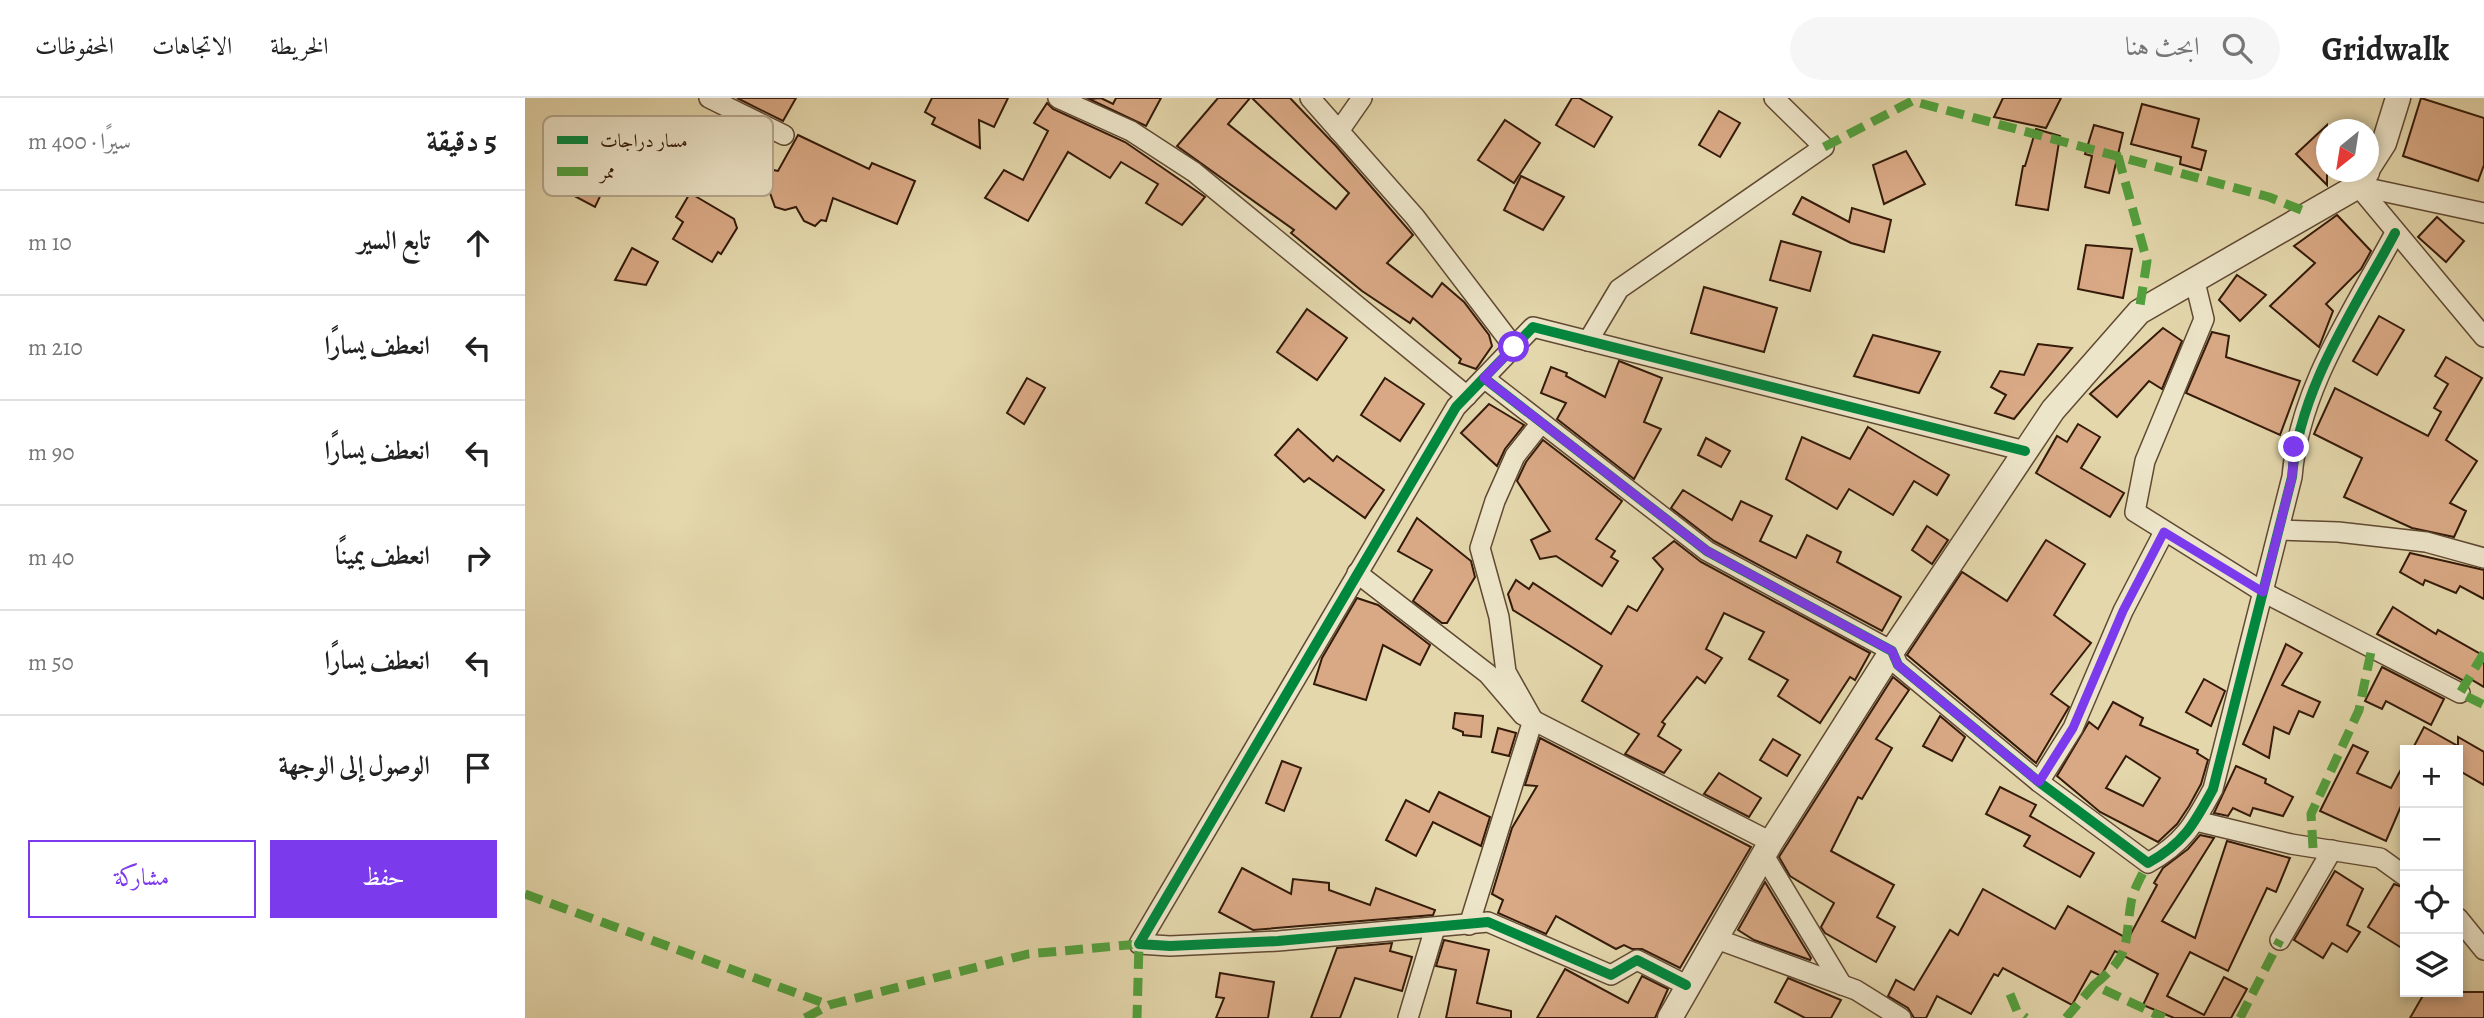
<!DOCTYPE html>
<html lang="ar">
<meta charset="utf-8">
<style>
:root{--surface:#fff;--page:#f6f6f6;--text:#222;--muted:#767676;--line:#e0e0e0;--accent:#7c3aed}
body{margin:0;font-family:Alegreya,Amiri,serif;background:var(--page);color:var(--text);direction:rtl}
.controls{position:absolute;right:21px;bottom:21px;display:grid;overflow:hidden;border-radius:0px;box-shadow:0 4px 10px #0003}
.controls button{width:63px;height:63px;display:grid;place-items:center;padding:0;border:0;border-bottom:2px solid var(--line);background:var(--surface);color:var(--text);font:35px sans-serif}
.compass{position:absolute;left:1791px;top:21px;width:63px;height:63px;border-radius:50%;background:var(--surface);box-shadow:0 4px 10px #0003;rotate:210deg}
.stop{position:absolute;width:21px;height:21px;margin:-16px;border:5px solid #7c3aed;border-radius:50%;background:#fff}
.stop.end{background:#7c3aed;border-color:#fff;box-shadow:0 2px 7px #0008}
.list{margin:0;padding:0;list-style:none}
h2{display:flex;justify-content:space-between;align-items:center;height:91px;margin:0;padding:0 28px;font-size:30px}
h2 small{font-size:23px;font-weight:400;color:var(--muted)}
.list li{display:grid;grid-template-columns:46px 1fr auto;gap:21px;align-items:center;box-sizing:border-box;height:105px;padding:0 28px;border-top:2px solid var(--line)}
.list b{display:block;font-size:26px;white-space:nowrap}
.list em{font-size:23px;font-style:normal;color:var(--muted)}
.actions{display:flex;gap:14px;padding:21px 28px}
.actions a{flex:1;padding:16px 0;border:2px solid var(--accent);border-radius:0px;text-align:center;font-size:24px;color:var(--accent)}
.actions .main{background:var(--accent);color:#fff}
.icon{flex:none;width:38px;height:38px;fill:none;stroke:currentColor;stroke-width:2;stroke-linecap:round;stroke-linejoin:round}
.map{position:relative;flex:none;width:1959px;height:920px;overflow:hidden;direction:ltr}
header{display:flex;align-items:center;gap:42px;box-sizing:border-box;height:98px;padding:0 35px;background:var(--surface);border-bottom:2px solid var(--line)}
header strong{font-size:33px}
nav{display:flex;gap:38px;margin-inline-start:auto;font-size:24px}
.search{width:490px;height:63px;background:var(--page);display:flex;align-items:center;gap:18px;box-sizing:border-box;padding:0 24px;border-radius:38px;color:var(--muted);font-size:26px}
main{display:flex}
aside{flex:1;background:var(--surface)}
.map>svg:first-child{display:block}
.building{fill:#d9a985;stroke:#341a09;stroke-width:2;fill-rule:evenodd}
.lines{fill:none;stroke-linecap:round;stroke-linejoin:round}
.minor-casing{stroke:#604932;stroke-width:22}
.tertiary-casing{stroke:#604932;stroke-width:27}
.minor{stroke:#ede5c9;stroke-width:19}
.tertiary{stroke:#ede5c9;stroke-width:24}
.quiet{stroke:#53a13e;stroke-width:9;stroke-dasharray:18 9;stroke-linecap:butt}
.cycleway-casing{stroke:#ede5c9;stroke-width:15}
.cycleway{stroke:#00873e;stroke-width:10}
.route{stroke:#7c3aed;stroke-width:9}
.key{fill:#ede5c9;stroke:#b6a88f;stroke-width:2}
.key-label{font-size:19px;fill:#341a09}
</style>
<header>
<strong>Gridwalk</strong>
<div class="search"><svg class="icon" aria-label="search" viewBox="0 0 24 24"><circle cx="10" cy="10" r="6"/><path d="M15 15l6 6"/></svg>ابحث هنا</div>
<nav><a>الخريطة</a><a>الاتجاهات</a><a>المحفوظات</a></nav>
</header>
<main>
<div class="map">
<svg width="1959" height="920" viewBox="0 0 1959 920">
<rect width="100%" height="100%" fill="#e4d7ac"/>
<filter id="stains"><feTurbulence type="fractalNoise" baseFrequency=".00286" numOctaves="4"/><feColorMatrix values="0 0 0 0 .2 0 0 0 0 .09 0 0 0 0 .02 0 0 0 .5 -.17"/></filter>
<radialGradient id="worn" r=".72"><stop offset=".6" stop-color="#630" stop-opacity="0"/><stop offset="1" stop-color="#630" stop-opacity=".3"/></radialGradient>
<!-- building -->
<g class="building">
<polygon points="212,0 271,0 258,23"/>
<polygon points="407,0 483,0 469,29 454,22 455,50 407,26 410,20 400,14"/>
<polygon points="576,0 588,6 591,0 636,0 621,28 564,1"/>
<polygon points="693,0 725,0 703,26 811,111 824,95 727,0 765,0 811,48 888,137 862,165 907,199 917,185 939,204 964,237 967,248 951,271 934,265 936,261 888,220 885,225 837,193 766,135 769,132 652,48"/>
<polygon points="1047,0 1054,0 1087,19 1069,49 1031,27"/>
<polygon points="1478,0 1536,0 1521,30 1469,19"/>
<polygon points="1896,0 1959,20 1959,67 1953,83 1878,58"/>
<polygon points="522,5 528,11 600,44 680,99 657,127 621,105 633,86 596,64 585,80 543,54 503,123 460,100 479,72 498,82 523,33 509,25"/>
<polygon points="1617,6 1674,21 1667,49 1681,53 1676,72 1655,66 1656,59 1606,46"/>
<polygon points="1194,13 1215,25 1195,59 1174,47"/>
<polygon points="980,22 1015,45 989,85 953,62"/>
<polygon points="1569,27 1598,35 1584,95 1560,89 1567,58 1560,56"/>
<polygon points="1802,27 1802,87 1771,56"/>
<polygon points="1511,31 1535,38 1523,112 1491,107 1498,68 1500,68"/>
<polygon points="273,37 344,71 347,65 390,83 372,126 308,100 301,123 296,122 290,128 279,123 271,109 260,112 250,109 245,95 240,91 248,72 253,73"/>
<polygon points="48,42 91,65 70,109 25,85"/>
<polygon points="1381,53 1400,86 1359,106 1348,67"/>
<polygon points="996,78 1039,99 1018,132 979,112"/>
<polygon points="165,95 209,121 212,130 196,156 193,154 187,164 148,141 158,124 151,119"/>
<polygon points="1277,99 1324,124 1327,110 1366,122 1359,154 1326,145 1268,116"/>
<polygon points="1812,117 1846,153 1836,171 1801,206 1808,213 1794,249 1745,208 1790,165 1769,148"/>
<polygon points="1912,119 1939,143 1921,164 1893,139"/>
<polygon points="1256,143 1296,154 1285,193 1245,182"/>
<polygon points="1561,147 1607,151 1598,200 1553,191"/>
<polygon points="107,150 133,164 121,187 90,182"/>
<polygon points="1712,177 1741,197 1715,223 1694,202"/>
<polygon points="1179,189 1252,210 1239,254 1166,235"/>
<polygon points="782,211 822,240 792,282 752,254"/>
<polygon points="1854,218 1879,232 1852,277 1828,263"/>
<polygon points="1638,230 1657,243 1637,291 1624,283 1592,319 1565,296"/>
<polygon points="1687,234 1704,238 1701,259 1775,283 1755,337 1661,295"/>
<polygon points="1348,237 1415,254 1394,295 1329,278"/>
<polygon points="1513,246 1547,250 1489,321 1470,315 1481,297 1466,289 1475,273 1499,277"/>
<polygon points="1921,259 1957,280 1921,342 1952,363 1925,405 1941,413 1929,439 1887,430 1819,399 1837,360 1789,336 1810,290 1903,338 1916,314 1909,310 1923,286 1910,278"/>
<polygon points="1094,263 1137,280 1119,324 1136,331 1109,381 1032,321 1041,305 1016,295 1026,269 1042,275 1041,278 1080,299"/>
<polygon points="502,280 520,290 499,326 482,315"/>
<polygon points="860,280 899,306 875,343 836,317"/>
<polygon points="964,306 999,327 980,351 972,368 936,335"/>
<polygon points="1553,326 1575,339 1556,370 1599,395 1585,419 1511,375 1532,338 1542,344"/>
<polygon points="1343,329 1424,377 1412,397 1389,383 1368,417 1324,391 1312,411 1261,381 1277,339 1325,361"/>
<polygon points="773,331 808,363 812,358 859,392 840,420 784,380 779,384 750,357"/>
<polygon points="1181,340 1205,353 1196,369 1173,357"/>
<polygon points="1018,342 1097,403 1071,441 1090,453 1086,459 1093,463 1077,488 1031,458 1015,461 1006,442 1025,433 992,383 1001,364"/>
<polygon points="1158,392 1207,422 1216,403 1247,418 1235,443 1271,460 1282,437 1316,454 1312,464 1376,499 1357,533 1189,443 1146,410"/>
<polygon points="892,420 946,463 950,479 922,525 917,525 888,503 907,472 873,453"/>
<polygon points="1402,428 1423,442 1407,466 1387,452"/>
<polygon points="1521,442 1560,466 1529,517 1566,545 1526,596 1544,609 1511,665 1382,557 1437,474 1482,503"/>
<polygon points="1149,443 1176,464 1345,555 1330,582 1325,579 1295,625 1253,598 1263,582 1224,561 1239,534 1199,515 1181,551 1197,560 1180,585 1172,579 1137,624 1140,626 1133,638 1156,652 1139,675 1100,656 1114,636 1057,603 1077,568 988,512 983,496 991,482 1004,491 1008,485 1086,536 1103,508 1112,513 1138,471 1128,460"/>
<polygon points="1885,455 1959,472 1959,501 1935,488 1931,495 1900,482 1898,487 1875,474"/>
<polygon points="832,500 853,507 905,547 895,567 858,547 841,602 789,586 797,560"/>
<polygon points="1868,509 1911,536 1913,532 1959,558 1959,589 1942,579 1939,583 1852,536"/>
<polygon points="1761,546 1777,555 1757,587 1795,604 1788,619 1774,613 1764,636 1749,629 1744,660 1718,646"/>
<polygon points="1857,569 1919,601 1906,627 1861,603 1857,611 1840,603"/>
<polygon points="1368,579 1384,592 1351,641 1367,650 1337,701 1333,699 1306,753 1369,787 1352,819 1370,829 1351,864 1300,835 1296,829 1309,805 1265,778 1254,759"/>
<polygon points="1679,581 1700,593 1686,628 1661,614"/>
<path d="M1588 604 1618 620 1615 627 1673 652 1672 655 1683 662 1676 686 1664 708 1652 726 1633 744 1575 714 1532 678 1564 624 1573 631ZM1601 658 1635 680 1618 708 1581 690Z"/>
<polygon points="930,615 958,618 956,639 938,637 938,634 928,630"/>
<polygon points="1415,618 1440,639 1427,663 1398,648"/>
<polygon points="1899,629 1933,648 1933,639 1959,654 1959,687 1933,672 1933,652 1887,652"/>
<polygon points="973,630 991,635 984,658 967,654"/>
<polygon points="1015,640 1226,749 1155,870 1117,851 1107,851 1099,847 1091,851 1031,818 1021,836 973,815 978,802 967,796 987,730 1012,688 1000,687"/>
<polygon points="1248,641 1275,657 1262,678 1235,662"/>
<polygon points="1828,647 1843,654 1832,675 1866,690 1880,664 1880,699 1861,743 1795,713"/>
<polygon points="757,663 776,670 759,713 741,705"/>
<polygon points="1711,668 1741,681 1740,685 1768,699 1758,718 1728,710 1725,718 1708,710 1703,718 1689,715"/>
<polygon points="1194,675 1236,700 1224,719 1179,696"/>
<polygon points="1475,689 1511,707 1505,718 1569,755 1555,779 1499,748 1505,738 1461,716"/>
<polygon points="914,694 965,719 956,748 908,724 891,758 861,742 881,702 904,714"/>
<polygon points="1675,737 1689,740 1637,823 1670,840 1702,743 1765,760 1751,794 1742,790 1703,873 1665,854 1642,898 1679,917 1699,879 1722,891 1706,920 1649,920 1618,907 1633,876 1590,853 1576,878 1566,873 1547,907 1478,870 1473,878 1469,876 1446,916 1412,898 1401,920 1389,920 1383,910 1363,898 1371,882 1389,892 1425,832 1433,837 1458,791 1530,831 1543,808 1603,841 1632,787 1629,785 1638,770 1663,751"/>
<polygon points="717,770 766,796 768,781 804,785 804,792 845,807 851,790 910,812 908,817 728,832 694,814"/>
<polygon points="1810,773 1838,791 1822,827 1835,834 1822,854 1807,845 1798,860 1769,842"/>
<polygon points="1240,784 1286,860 1285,862 1229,842 1213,832"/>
<polygon points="1869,786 1880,790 1880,852 1843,829"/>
<polygon points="919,842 964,852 952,905 986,913 986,920 921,920 931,872 911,868"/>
<polygon points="867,845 865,853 887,859 877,893 830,880 815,920 786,920 812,850"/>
<polygon points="1040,871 1103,905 1117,878 1143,891 1130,920 1012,920"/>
<polygon points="695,875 749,884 743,920 691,920 699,900 691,899"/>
<polygon points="1263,880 1316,902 1306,920 1280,920 1250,904"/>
<polygon points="1900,894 1959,894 1959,920 1885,920"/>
</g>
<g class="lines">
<defs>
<g id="minor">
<polyline points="184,0 259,37"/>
<polyline points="533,0 606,33 669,74 942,298"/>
<polyline points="785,0 890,119 989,249"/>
<polyline points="814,33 837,0"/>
<polyline points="1833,88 1959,239"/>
<polyline points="1833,88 1959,115"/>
<polyline points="1669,180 1679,221 1620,363 1610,414 1738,494 1935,595"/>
<polyline points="1063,243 1094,191 1299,49 1249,0"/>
<path d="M959 280 1182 453 1367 553 1373 567 1514 684 1623 765C1659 745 1669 726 1688 691L1767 379C1774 290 1829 212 1870 135"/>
<polyline points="1754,432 1813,434 1901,444 1959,460"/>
<polyline points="832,475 963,576 998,617 1246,744"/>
<polyline points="1514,684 1548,630 1598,513 1639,434"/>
<polyline points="1671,723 1766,746 1855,760 1880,778"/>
<polyline points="1238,756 1317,887"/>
<polyline points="1933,820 1959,852"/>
<polyline points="944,827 1008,622 981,574 974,519 955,450 970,403 990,358 1016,325"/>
<polyline points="1189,840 1331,892 1376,920"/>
<polyline points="1755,842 1807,752"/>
<polyline points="1161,887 1112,862 1086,877 963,824 753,843 645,848 614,846 931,309 1008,229 1500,353"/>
<polyline points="883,920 910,830"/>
</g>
<g id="tertiary">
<polyline points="1843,70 1859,45 1873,0"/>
<polyline points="1145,920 1246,744 1367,553 1528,312 1614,214 1833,88 1842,74"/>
</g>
</defs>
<!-- minor casing -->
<use href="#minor" class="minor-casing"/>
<!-- tertiary casing -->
<use href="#tertiary" class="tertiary-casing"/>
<!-- minor -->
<use href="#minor" class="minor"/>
<!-- tertiary -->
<use href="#tertiary" class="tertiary"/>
<!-- quiet -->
<g class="quiet">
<polyline points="1299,49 1387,3 1744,99 1784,115"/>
<polyline points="1593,58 1622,163 1614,214"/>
<polyline points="1959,555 1935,595 1959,607"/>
<polyline points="1788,750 1786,716 1834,612 1847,549"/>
<polyline points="0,796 304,907"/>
<path d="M1569 887C1607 856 1599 848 1606 805 1608 792 1617 777 1623 765"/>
<polyline points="1485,896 1492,913 1501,920"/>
<polyline points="280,920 304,907 503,856 614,846 612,920"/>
<polyline points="1541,920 1569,887 1639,920"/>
<polyline points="1715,920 1755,842"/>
</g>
<defs>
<g id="cycleway">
<path d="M959 280 1182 453 1367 553 1373 567 1514 684 1623 765C1659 745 1669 726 1688 691L1767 379C1774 290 1829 212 1870 135"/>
<polyline points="1161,887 1112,862 1086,877 963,824 753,843 645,848 614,846 931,309 1008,229 1500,353"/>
</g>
</defs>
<!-- cycleway casing -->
<use href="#cycleway" class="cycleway-casing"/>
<!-- cycleway -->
<use href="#cycleway" class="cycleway"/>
</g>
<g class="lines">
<!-- route -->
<polyline class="route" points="989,249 959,280 1182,453 1367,553 1373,567 1514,684 1548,630 1598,513 1639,434 1738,494 1767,379 1769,349"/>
</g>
<!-- legend -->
<rect x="18" y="18" width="230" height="80" rx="10" class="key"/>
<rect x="32" y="38" width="31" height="8" fill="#00873e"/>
<rect x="32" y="69" width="31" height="9" fill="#53a13e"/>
<g class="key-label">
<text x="75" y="49">مسار دراجات</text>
<text x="75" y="80">ممر</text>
</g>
<rect width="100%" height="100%" filter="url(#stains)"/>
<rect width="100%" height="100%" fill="url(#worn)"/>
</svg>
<div class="controls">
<button>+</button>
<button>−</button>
<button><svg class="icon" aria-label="locate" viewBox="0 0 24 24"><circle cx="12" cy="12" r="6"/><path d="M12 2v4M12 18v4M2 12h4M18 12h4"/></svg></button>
<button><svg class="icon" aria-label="layers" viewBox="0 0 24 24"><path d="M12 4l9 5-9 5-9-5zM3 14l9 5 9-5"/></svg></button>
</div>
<svg class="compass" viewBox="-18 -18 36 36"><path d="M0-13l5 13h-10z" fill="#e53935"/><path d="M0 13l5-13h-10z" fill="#767676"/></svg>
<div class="stop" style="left:989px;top:249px"></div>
<div class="stop end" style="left:1769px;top:349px"></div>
</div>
<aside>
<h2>5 دقيقة<small>سيرًا · 400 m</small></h2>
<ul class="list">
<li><svg class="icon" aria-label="ahead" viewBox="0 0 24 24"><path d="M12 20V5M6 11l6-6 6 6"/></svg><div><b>تابع السير</b></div><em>10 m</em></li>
<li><svg class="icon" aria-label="left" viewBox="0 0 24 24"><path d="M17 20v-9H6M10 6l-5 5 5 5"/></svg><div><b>انعطف يسارًا</b></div><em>210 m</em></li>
<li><svg class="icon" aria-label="left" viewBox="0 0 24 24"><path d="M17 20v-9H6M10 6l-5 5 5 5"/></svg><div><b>انعطف يسارًا</b></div><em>90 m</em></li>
<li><svg class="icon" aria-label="right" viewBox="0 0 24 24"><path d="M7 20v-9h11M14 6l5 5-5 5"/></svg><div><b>انعطف يمينًا</b></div><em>40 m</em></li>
<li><svg class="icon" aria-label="left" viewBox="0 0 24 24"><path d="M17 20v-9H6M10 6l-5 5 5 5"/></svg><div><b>انعطف يسارًا</b></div><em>50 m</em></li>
<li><svg class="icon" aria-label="arrive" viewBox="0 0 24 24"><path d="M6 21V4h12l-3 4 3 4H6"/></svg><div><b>الوصول إلى الوجهة</b></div></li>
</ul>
<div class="actions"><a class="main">حفظ</a><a>مشاركة</a></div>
</aside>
</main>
